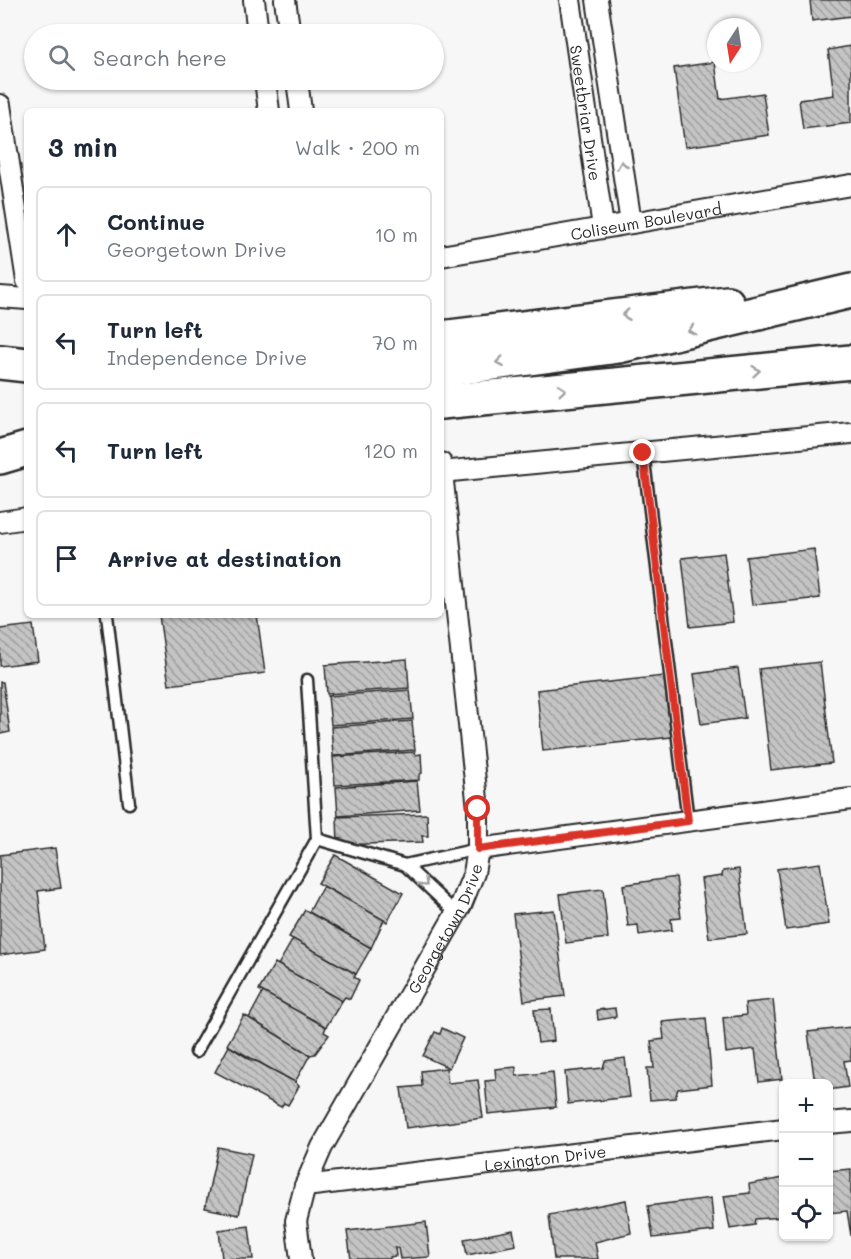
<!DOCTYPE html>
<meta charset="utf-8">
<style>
:root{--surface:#fff;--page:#f6f6f7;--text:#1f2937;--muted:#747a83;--line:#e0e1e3}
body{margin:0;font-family:Mali,sans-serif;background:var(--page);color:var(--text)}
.controls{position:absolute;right:18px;bottom:18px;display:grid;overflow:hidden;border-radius:9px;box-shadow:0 2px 4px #0004}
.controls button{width:54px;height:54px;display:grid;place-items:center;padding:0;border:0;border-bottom:2px solid var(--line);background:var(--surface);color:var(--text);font:30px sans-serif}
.compass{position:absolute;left:707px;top:18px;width:54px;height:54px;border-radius:50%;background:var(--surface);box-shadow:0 2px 4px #0004;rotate:192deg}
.stop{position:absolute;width:18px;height:18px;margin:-14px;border:4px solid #d93025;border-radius:50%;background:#fff}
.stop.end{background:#d93025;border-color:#fff;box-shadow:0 2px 6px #0008}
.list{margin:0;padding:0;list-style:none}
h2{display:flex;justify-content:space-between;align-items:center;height:78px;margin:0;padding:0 24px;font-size:26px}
h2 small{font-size:20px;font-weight:400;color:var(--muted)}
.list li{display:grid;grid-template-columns:39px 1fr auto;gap:18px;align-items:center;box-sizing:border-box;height:96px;margin:0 12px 12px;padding:0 12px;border:2px solid var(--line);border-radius:9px}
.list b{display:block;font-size:22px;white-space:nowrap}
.list p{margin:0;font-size:20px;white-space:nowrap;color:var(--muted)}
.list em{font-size:20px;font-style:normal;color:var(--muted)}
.icon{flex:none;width:33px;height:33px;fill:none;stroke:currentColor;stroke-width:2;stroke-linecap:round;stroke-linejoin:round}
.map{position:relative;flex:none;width:851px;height:1259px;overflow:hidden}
.search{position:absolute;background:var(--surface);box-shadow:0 2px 4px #0004;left:24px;top:24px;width:420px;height:66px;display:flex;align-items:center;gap:15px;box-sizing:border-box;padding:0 21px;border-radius:33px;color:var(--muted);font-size:22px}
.panel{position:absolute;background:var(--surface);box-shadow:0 2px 4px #0004;left:24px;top:108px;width:420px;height:510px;border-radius:9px}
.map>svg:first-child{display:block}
.building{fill:url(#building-back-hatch);stroke:#2b2b2b;stroke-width:1.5}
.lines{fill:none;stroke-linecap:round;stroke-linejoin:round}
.service-casing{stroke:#2b2b2b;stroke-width:15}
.minor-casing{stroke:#2b2b2b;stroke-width:24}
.trunk-casing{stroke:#2b2b2b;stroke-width:38}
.service{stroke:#fff;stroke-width:10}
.minor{stroke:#fff;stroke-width:20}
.trunk{stroke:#fff;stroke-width:33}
.oneway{stroke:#a0a0a0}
.route{stroke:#d93025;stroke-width:8}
.labels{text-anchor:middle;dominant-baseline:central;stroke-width:4.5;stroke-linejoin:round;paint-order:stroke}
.street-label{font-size:16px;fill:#2b2b2b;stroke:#fff}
</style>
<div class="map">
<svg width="851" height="1259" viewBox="0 0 851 1259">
<defs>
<pattern id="building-back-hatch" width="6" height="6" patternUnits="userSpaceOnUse" patternTransform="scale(1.5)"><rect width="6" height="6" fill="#c4c4c4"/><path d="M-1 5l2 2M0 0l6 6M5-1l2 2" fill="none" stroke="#9f9f9f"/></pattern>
</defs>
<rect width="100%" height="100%" fill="#f7f7f7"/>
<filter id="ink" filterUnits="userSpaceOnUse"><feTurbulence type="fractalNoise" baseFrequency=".0167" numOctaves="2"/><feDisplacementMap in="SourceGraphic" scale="12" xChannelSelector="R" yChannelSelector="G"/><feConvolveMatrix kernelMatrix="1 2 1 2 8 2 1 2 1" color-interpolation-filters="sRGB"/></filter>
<g filter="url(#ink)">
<!-- building -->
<g class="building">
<polygon points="810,0 851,0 851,16 812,21"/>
<polygon points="851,46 851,123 803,129 799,100 834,95 828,50"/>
<polygon points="715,62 720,99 763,93 769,135 685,147 674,68"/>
<polygon points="814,549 820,598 752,605 746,557"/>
<polygon points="724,553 733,622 690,627 682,558"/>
<polygon points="159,615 257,615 265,673 169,685"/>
<polygon points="33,625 38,661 0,666 0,629"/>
<polygon points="407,659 409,688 327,694 325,665"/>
<polygon points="820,662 832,763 771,770 759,669"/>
<polygon points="738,668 745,718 701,724 694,674"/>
<polygon points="664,676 671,737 543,751 537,690"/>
<polygon points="0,682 3,682 10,732 0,734"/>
<polygon points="410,690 413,719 331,725 328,696"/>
<polygon points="412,721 415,750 333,756 331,727"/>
<polygon points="415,752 416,755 421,754 422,773 419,775 419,780 335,785 333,757"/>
<polygon points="417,781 420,810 338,816 336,787"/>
<polygon points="427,814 428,836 422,836 423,842 338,845 337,817"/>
<polygon points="55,848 61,888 38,891 45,949 0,955 0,855"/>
<polygon points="335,855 403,893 387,922 318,883"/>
<polygon points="820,863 829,924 786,930 777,869"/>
<polygon points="739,869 747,934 709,938 701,879 722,876 723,871"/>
<polygon points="676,877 681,918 671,919 672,930 639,935 638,925 628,926 623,885"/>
<polygon points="323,886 384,920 371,948 309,912"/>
<polygon points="603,889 608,938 566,943 560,894"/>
<polygon points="305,910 371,948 356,974 289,937"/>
<polygon points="554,910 565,996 524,1001 513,914"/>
<polygon points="293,939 356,974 354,977 359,980 350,999 345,997 342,1001 278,965"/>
<polygon points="275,963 342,1001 326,1027 259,990"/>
<polygon points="263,992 326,1027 324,1032 329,1035 315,1054 310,1055 249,1018"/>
<polygon points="773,1000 782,1079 759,1082 755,1049 726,1053 723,1018 746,1015 745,1003"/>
<polygon points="615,1008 616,1017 598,1020 597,1010"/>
<polygon points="551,1009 554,1041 538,1043 534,1010"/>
<polygon points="244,1015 310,1055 295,1082 227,1045"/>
<polygon points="706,1018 712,1085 678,1089 675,1098 650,1100 647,1068 654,1068 651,1041 664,1039 662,1022"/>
<polygon points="851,1027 851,1060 844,1061 848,1087 828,1090 828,1084 815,1084 808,1032"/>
<polygon points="442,1028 463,1038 449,1068 423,1056 435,1032 440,1034"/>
<polygon points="229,1046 251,1060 258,1062 295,1082 299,1086 288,1105 284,1103 281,1107 215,1072"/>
<polygon points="625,1058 630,1097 568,1104 565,1072 603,1068 605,1061"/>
<polygon points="516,1067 516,1076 553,1072 556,1107 488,1114 485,1081 496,1080 495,1069"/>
<polygon points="446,1068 448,1083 478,1080 483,1118 406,1128 401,1088 422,1086 421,1071"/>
<polygon points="218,1147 252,1154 239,1215 205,1208"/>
<polygon points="851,1169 851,1236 847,1211 828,1213 828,1171"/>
<polygon points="784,1178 784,1217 755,1219 754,1225 730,1229 724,1196 750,1193 749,1184"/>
<polygon points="711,1198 714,1231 653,1238 648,1206"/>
<polygon points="626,1200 631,1233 595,1242 598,1259 554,1259 549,1215"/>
<polygon points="426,1222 430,1257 400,1259 398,1248 395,1248 396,1256 390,1257 390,1259 351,1259 347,1231"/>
<polygon points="249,1226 253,1259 222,1259 219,1230"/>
<polygon points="513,1230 516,1245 467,1255 464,1239"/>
</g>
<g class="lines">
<defs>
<g id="service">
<polyline points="643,453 688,821"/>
<polyline points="107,615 129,803"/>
<polyline points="307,680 317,839"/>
<polyline points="456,913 405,865 478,849"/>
<polyline points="196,1052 317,839 405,865"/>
</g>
<g id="minor">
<polyline points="254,0 258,34"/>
<polyline points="285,0 290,34"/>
<path id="s1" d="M570 0 603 227"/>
<polyline points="597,0 631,223"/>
<polyline points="265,80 269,111"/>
<polyline points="297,80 301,111"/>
<polyline points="0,105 27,281"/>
<path id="s2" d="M441 256 851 185"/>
<polyline points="0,297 27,299"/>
<polyline points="441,472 851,433"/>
<polyline points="0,522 27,518"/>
<polyline points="478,849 851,799"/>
<polyline points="828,1123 851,1121"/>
<path id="s3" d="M305 1186 784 1129"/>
<path id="s4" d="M301 1259 296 1221 305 1186 322 1147 461 905 474 873 478 849V809L441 463"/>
</g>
<g id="trunk">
<polyline points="441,338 727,303"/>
<polyline points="0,362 27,365"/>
<polyline points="441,370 619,346 851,291"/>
<polyline points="441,402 851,362"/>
<polyline points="0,457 27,449"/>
</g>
</defs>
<!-- service casing -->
<use href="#service" class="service-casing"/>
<!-- minor casing -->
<use href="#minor" class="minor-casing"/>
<!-- trunk casing -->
<use href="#trunk" class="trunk-casing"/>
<!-- service -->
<use href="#service" class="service"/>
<!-- minor -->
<use href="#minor" class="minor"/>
<!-- trunk -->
<use href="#trunk" class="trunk"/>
</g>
<!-- one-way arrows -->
<defs><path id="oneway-chevron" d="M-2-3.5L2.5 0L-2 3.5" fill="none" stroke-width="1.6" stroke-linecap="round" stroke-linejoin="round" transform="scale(1.5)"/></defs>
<g class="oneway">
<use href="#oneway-chevron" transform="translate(622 165) rotate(-99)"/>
<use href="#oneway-chevron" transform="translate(626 315) rotate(173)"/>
<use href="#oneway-chevron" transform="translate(692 330) rotate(166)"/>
<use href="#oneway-chevron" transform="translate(500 362) rotate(173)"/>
<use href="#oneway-chevron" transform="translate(756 371) rotate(-5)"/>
<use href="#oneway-chevron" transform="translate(562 390) rotate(-5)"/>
<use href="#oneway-chevron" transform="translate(424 883) rotate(44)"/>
</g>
</g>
<g class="lines" filter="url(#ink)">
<!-- route -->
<polyline class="route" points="478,809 478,849 688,821 643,453"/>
</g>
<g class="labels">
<!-- street labels -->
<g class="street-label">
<text stroke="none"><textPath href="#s1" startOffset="114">Sweetbriar Drive</textPath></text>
<text stroke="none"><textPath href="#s2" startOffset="208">Coliseum Boulevard</textPath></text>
<text stroke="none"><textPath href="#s4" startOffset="368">Georgetown Drive</textPath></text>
<text stroke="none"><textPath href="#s3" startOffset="242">Lexington Drive</textPath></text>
</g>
</g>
</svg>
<div class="controls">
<button>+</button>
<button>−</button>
<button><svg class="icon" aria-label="locate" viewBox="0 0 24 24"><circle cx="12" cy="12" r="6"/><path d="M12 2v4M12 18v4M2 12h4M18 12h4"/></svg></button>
</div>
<svg class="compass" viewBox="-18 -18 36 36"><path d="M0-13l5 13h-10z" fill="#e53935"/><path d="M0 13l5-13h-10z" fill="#747a83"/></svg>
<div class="stop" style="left:478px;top:809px"></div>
<div class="stop end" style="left:643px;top:453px"></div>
<div class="search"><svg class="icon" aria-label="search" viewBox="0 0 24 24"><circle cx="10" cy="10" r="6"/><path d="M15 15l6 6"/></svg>Search here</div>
<section class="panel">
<h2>3 min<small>Walk · 200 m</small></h2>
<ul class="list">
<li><svg class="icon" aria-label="ahead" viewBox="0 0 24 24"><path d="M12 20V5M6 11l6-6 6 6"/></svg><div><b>Continue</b><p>Georgetown Drive</p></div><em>10 m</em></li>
<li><svg class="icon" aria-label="left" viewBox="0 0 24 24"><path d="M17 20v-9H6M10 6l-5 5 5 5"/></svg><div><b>Turn left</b><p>Independence Drive</p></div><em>70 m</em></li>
<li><svg class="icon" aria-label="left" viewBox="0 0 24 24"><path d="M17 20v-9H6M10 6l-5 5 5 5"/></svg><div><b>Turn left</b></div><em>120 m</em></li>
<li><svg class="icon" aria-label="arrive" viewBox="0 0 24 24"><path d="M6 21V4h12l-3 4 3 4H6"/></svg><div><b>Arrive at destination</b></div></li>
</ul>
</section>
</div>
